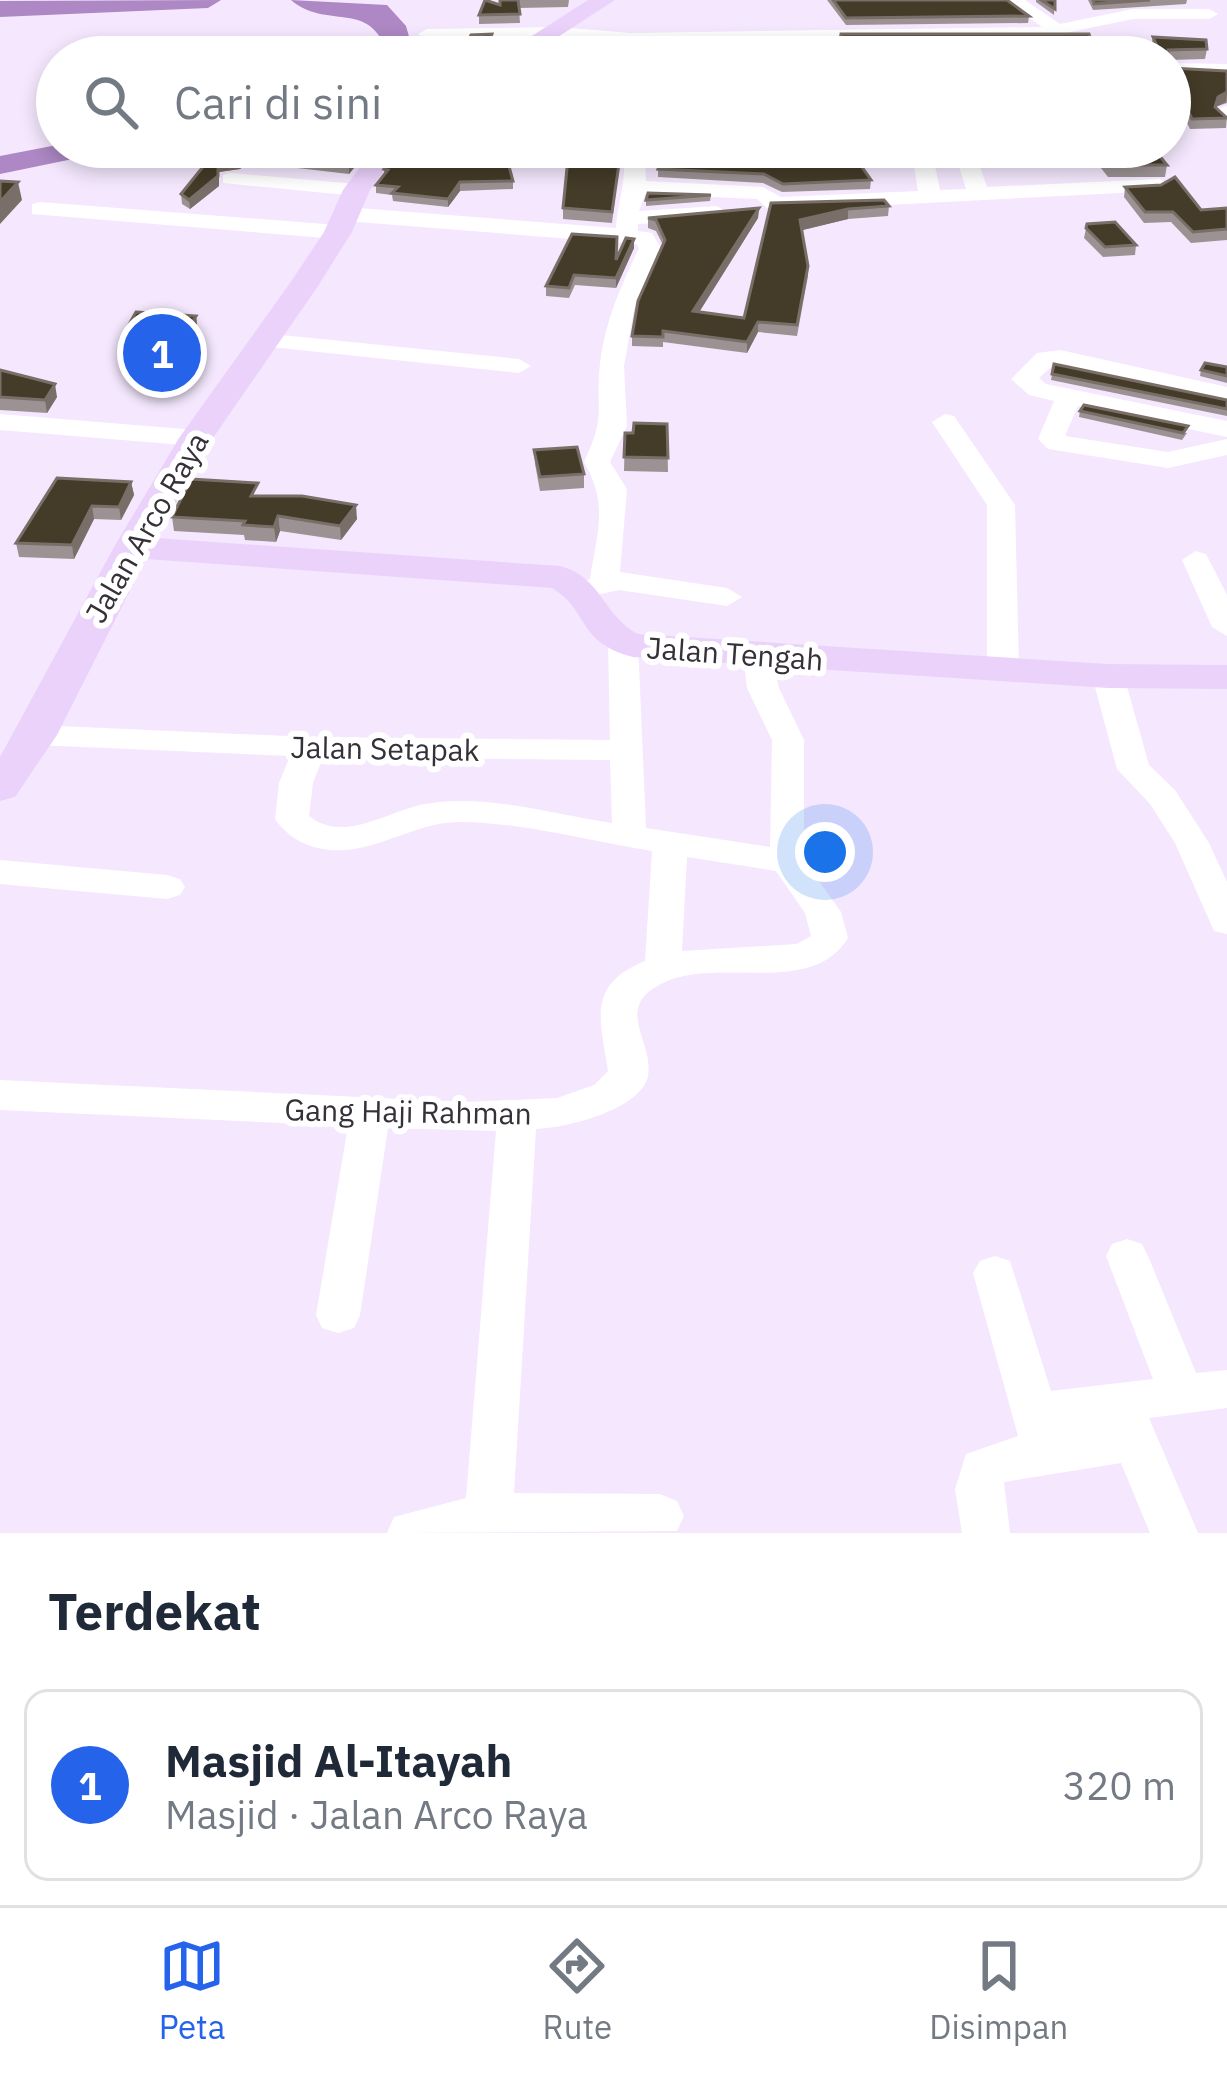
<!DOCTYPE html>
<html lang="id">
<meta charset="utf-8">
<style>
:root{--surface:#fff;--page:#f2f2f3;--text:#1f2937;--muted:#747a83;--line:#e0e1e3;--accent:#2563eb}
body{margin:0;font-family:"IBM Plex Sans",sans-serif;background:var(--page);color:var(--text)}
.you{position:absolute;left:825px;top:852px;width:42px;height:42px;margin:-30px;border:9px solid #fff;border-radius:50%;background:#1a73e8;box-shadow:0 0 0 18px #1a73e833}
.badge{display:grid;place-items:center;width:78px;height:78px;border-radius:50%;background:var(--accent);color:#fff;font-size:39px;font-weight:700}
.pin{position:absolute;translate:-50% -50%;border:6px solid #fff;box-shadow:0 3px 12px #0006}
.list{margin:0;padding:0;list-style:none}
h2{display:flex;justify-content:space-between;align-items:center;height:156px;margin:0;padding:0 48px;font-size:51px}
h2 small{font-size:39px;font-weight:400;color:var(--muted)}
.list li{display:grid;grid-template-columns:78px 1fr auto;gap:36px;align-items:center;box-sizing:border-box;height:192px;margin:0 24px 24px;padding:0 24px;border:3px solid var(--line);border-radius:24px}
.list b{display:block;font-size:45px;white-space:nowrap}
.list p{margin:0;font-size:39px;white-space:nowrap;color:var(--muted)}
.list em{font-size:39px;font-style:normal;color:var(--muted)}
.icon{flex:none;width:66px;height:66px;fill:none;stroke:currentColor;stroke-width:2;stroke-linecap:round;stroke-linejoin:round}
.map{position:relative;flex:none;width:1227px;height:1533px;overflow:hidden}
.search{position:absolute;background:var(--surface);box-shadow:0 6px 18px #0003;left:36px;right:36px;top:36px;height:132px;display:flex;align-items:center;gap:30px;box-sizing:border-box;padding:0 42px;border-radius:66px;color:var(--muted);font-size:45px}
.sheet{height:372px;background:var(--surface)}
nav{display:flex;justify-content:space-around;align-items:center;box-sizing:border-box;height:168px;border-top:3px solid var(--line);background:var(--surface);font-size:33px;color:var(--muted)}
nav a{display:grid;justify-items:center;gap:6px}
nav .on{color:var(--accent)}
.map>svg:first-child{display:block}
.lines{fill:none;stroke-linecap:round;stroke-linejoin:round}
.river{fill:#ad88c4;fill-rule:evenodd}
.minor{fill:#fff;fill-rule:evenodd}
.major{fill:#ebd2fb;fill-rule:evenodd}
.wall{fill:#9c9293}
.shaded-wall{fill:#796f68}
.building{fill:#443b28;stroke:#796f68;stroke-width:3}
.labels{text-anchor:middle;dominant-baseline:central;stroke-width:12;stroke-linejoin:round;paint-order:stroke}
.street-label{font-size:30px;fill:#363139;stroke:#fff}
</style>
<div class="map">
<svg width="1227" height="1533" viewBox="0 0 1227 1533">
<rect width="100%" height="100%" fill="#f5e8fe"/>
<g class="lines">
<!-- river -->
<g class="river">
<polygon points="221,0 208,8 0,17 0,1"/>
<path d="M291 0 387 5 406 26 414 54 379 57 386 50C369 0 326 30 291 0Z"/>
<polygon points="57,145 107,147 102,153 0,174 0,156"/>
</g>
<!-- minor -->
<g class="minor">
<polygon points="1004,0 1025,0 1060,24 1133,9 1209,9 1218,14 1209,19 1133,19 1031,40 874,37 631,43 557,37 427,39 418,34 427,29 557,27 631,33 1042,27"/>
<polygon points="1170,63 1227,64 1227,76 1170,75"/>
<polygon points="1227,106 1227,124 1217,118 1220,108"/>
<path d="M662 147H750L733 161 645 162 646 181 763 187 781 197 918 191 911 147H931L940 190 966 189 953 147H973L987 187 1159 179 1170 185 1159 191 789 210 767 208 757 199 645 194 639 211 717 206 728 213 717 220 638 224V231L652 233 661 248 634 310 624 366 627 426 610 462 627 489 620 572 727 588 742 597 727 606 619 590 587 597 572 588 590 579C597 531 609 505 584 462 607 414 595 410 600 363 605 321 621 286 639 248L636 244 345 221 334 214 345 207 616 228C617 205 625 187 624 163L380 162 370 156 380 150Z"/>
<polygon points="230,173 357,184 368,190 357,196 223,183 223,175"/>
<polygon points="40,202 338,225 349,232 338,239 32,214 32,204"/>
<polygon points="261,333 519,359 531,366 519,373 252,345 252,335"/>
<polygon points="1060,350 1227,387 1227,403 1053,365 1039,378 1046,384 1227,421 1227,437 1078,406 1065,436 1168,452 1227,439 1227,455 1168,468 1048,449 1038,439 1054,401 1029,395 1011,379 1037,353"/>
<polygon points="0,414 196,430 209,438 196,446 0,430"/>
<polygon points="945,414 954,416 1015,505 1019,670 1003,679 987,670 987,505 932,422"/>
<polygon points="1196,551 1206,554 1227,595 1227,636 1212,627 1182,560"/>
<path d="M623 634 638 643 646 828 770 847 772 740 747 688 743 655 747 648H769L779 688 804 740V860L841 912 848 938C811 999 715 954 659 985 614 1009 654 1041 648 1076 641 1110 565 1128 536 1129L514 1493 660 1494 677 1501 684 1516 677 1531 387 1533 394 1517 466 1498 496 1131 388 1128 360 1315 354 1328 338 1333 322 1328 316 1315 348 1126 0 1110V1080L465 1102 557 1098 594 1085 608 1071C601 1022 585 985 645 961L652 851C594 842 515 821 457 822 413 823 374 854 330 850 308 848 288 838 275 819L279 783 290 756 36 745 20 735 36 725 310 737 610 740 608 643ZM323 757 610 760 612 823C552 814 484 793 425 804 387 811 344 844 309 816L313 783ZM687 857 776 871 805 913 811 936 797 944 682 951Z"/>
<polygon points="1108,667 1124,676 1149,765 1175,790 1209,843 1227,882 1227,934 1214,931 1175,843 1150,804 1117,769 1092,676"/>
<polygon points="0,860 167,875 180,879 185,887 180,895 167,899 0,884"/>
<polygon points="1127,1239 1142,1244 1148,1256 1196,1373 1227,1370 1227,1408 1149,1418 1198,1533 1150,1533 1121,1463 1004,1482 1010,1533 962,1533 955,1489 966,1454 1018,1436 973,1273 980,1261 995,1256 1010,1261 1051,1391 1153,1379 1106,1256 1112,1244"/>
</g>
<!-- major -->
<g class="major">
<polygon points="588,0 615,0 527,57 499,57"/>
<path d="M375 147H401L370 190 352 232 318 286 213 438 157 538 560 566C601 576 604 617 638 634L1108 664 1227 665V689L1108 688 633 657C576 642 590 611 552 588L146 559 57 735 15 797 0 801V757L114 547 179 438 290 283 324 232 343 190Z"/>
</g>
</g>
<!-- wall -->
<g class="wall">
<polygon points="500,0 569,0 568,7 519,8 520,23 479,24 479,15 500,5"/>
<polygon points="827,0 1007,0 1029,16 1028,23 846,25"/>
<polygon points="1036,0 1055,0 1054,15 1036,2"/>
<polygon points="1088,0 1187,0 1186,4 1093,10"/>
<polygon points="1153,37 1207,49 1205,59 1170,60 1170,57 1156,57 1151,46"/>
<polygon points="1170,68 1227,71 1227,103 1215,107 1227,117 1226,128 1190,129 1170,87"/>
<polygon points="219,147 371,147 349,174 254,163 254,158 240,169 219,172 219,186 190,209 182,204 181,194"/>
<polygon points="1103,156 1167,165 1165,177 1108,177 1101,168"/>
<polygon points="620,157 612,223 563,219 563,208"/>
<polygon points="733,157 791,157 871,180 870,189 782,192 763,183 658,177 658,169"/>
<polygon points="384,169 513,181 513,189 460,191 448,207 393,201 392,195 376,193 376,185 384,174"/>
<polygon points="1125,187 1201,210 1227,208 1227,240 1191,243 1171,222 1144,223 1124,197"/>
<polygon points="711,195 710,201 646,206 646,200"/>
<polygon points="771,203 889,206 888,216 848,219 802,230 808,276 797,336 758,332 747,353 663,342 663,347 632,346 632,336 663,245 656,231 648,228 648,218 759,208 758,218 699,312 744,318"/>
<polygon points="1087,224 1136,245 1135,255 1103,257 1084,238"/>
<polygon points="634,239 634,248 616,288 575,285 569,298 546,296 546,286 616,259"/>
<polygon points="196,316 199,341 182,368 125,364 121,339"/>
<polygon points="1054,364 1227,400 1227,416 1051,380"/>
<polygon points="1227,367 1227,383 1200,376 1201,370"/>
<polygon points="0,370 57,397 47,413 0,410"/>
<polygon points="1080,411 1187,433 1182,440 1079,417"/>
<polygon points="667,424 668,472 624,471 625,433 633,433"/>
<polygon points="534,450 584,474 584,488 540,491 535,464"/>
<polygon points="131,482 134,495 121,520 94,519 74,559 19,557 16,543"/>
<polygon points="259,496 357,519 341,540 280,531 276,542 245,540 244,535 174,531 172,517"/>
</g>
<!-- shaded-wall -->
<g class="shaded-wall">
<polygon points="1227,92 1226,102 1216,107 1213,117 1218,97"/>
<polygon points="363,147 371,147 349,174 349,165"/>
<polygon points="253,149 254,158 240,169 219,172 219,186 190,209 189,200 218,163"/>
<polygon points="18,182 22,200 0,224 0,202"/>
<polygon points="460,182 460,191 448,207 448,199"/>
<polygon points="759,208 758,218 693,322 693,311"/>
<polygon points="848,209 848,219 799,231 800,220"/>
<polygon points="634,239 634,248 616,288 616,278"/>
<polygon points="196,316 199,341 182,368 179,342"/>
<polygon points="758,322 758,332 747,353 747,342"/>
<polygon points="55,384 57,397 47,413 45,400"/>
<polygon points="131,482 134,495 121,520 119,507"/>
<polygon points="356,505 357,519 341,540 340,526"/>
<polygon points="92,506 94,519 74,559 72,545"/>
<polygon points="278,516 280,531 276,542 274,527"/>
</g>
<!-- building -->
<g class="building">
<polygon points="485,0 500,5 500,0 518,0 520,14 479,15"/>
<polygon points="833,0 1007,0 1029,16 846,18"/>
<polygon points="1041,0 1055,0 1055,9"/>
<polygon points="1093,0 1150,0 1094,4"/>
<polygon points="492,34 484,57 461,57 471,35"/>
<polygon points="841,34 1089,34 1095,57 837,57"/>
<polygon points="1153,37 1206,40 1207,49 1168,50 1168,57 1162,57"/>
<polygon points="1170,68 1227,71 1227,92 1218,97 1215,107 1227,118 1192,119 1170,73"/>
<polygon points="219,147 363,147 349,165 253,154 253,149 239,160 218,163 218,176 189,200 181,194"/>
<polygon points="745,147 789,147 791,157 859,163 871,180 783,184 764,174 658,169 663,158 733,157"/>
<polygon points="1158,154 1167,165 1109,165 1103,156 1124,157"/>
<polygon points="620,157 612,212 563,208 568,158"/>
<polygon points="392,159 507,159 513,181 460,182 448,199 392,193 398,187 376,185 388,170 384,169"/>
<polygon points="1175,177 1201,210 1227,208 1227,229 1193,232 1173,212 1145,212 1125,187 1161,185"/>
<polygon points="0,181 18,182 0,202"/>
<polygon points="648,193 711,195 646,200"/>
<polygon points="884,200 889,206 848,209 800,220 808,266 797,325 758,322 747,342 663,331 663,337 632,336 638,301 665,240 656,220 648,218 759,208 693,311 744,318 771,203"/>
<polygon points="1115,222 1136,245 1105,247 1086,228 1087,224"/>
<polygon points="572,234 617,237 616,260 626,238 634,239 616,278 574,275 569,288 546,286"/>
<polygon points="136,312 196,316 179,342 121,339"/>
<polygon points="1205,363 1227,367 1227,376 1201,370"/>
<polygon points="1054,364 1227,400 1227,409 1052,374"/>
<polygon points="0,370 55,384 45,400 0,397"/>
<polygon points="1084,405 1188,426 1183,433 1080,411"/>
<polygon points="634,423 667,424 668,458 624,457 625,433 633,433"/>
<polygon points="577,447 584,474 540,477 534,450"/>
<polygon points="57,478 131,482 119,507 92,506 72,545 16,543"/>
<polygon points="191,479 258,483 251,496 302,496 356,505 340,526 278,516 274,527 243,525 245,521 172,517"/>
</g>
<g class="labels">
<!-- street labels -->
<g class="street-label">
<text transform="translate(146 527) rotate(-60)">Jalan Arco Raya</text>
<text transform="translate(735 653) rotate(4)">Jalan Tengah</text>
<text transform="translate(385 748) rotate(1)">Jalan Setapak</text>
<text transform="translate(408 1111) rotate(1)">Gang Haji Rahman</text>
</g>
</g>
</svg>
<div class="you"></div>
<div class="pin badge" style="left:162px;top:353px">1</div>
<div class="search"><svg class="icon" aria-label="search" viewBox="0 0 24 24"><circle cx="10" cy="10" r="6"/><path d="M15 15l6 6"/></svg>Cari di sini</div>
</div>
<section class="sheet">
<h2>Terdekat<small></small></h2>
<ul class="list">
<li><span class="badge">1</span><div><b>Masjid Al-Itayah</b><p>Masjid · Jalan Arco Raya</p></div><em>320 m</em></li>
</ul>
</section>
<nav>
<a class="on"><svg class="icon" aria-label="map" viewBox="0 0 24 24"><path d="M3 6l6-2 6 2 6-2v14l-6 2-6-2-6 2zM9 4v14M15 6v14"/></svg>Peta</a>
<a><svg class="icon" aria-label="directions" viewBox="0 0 24 24"><path d="M12 3l9 9-9 9-9-9zM9 14v-3h6M13 9l2 2-2 2"/></svg>Rute</a>
<a><svg class="icon" aria-label="saved" viewBox="0 0 24 24"><path d="M7 4h10v16l-5-4-5 4z"/></svg>Disimpan</a>
</nav>
